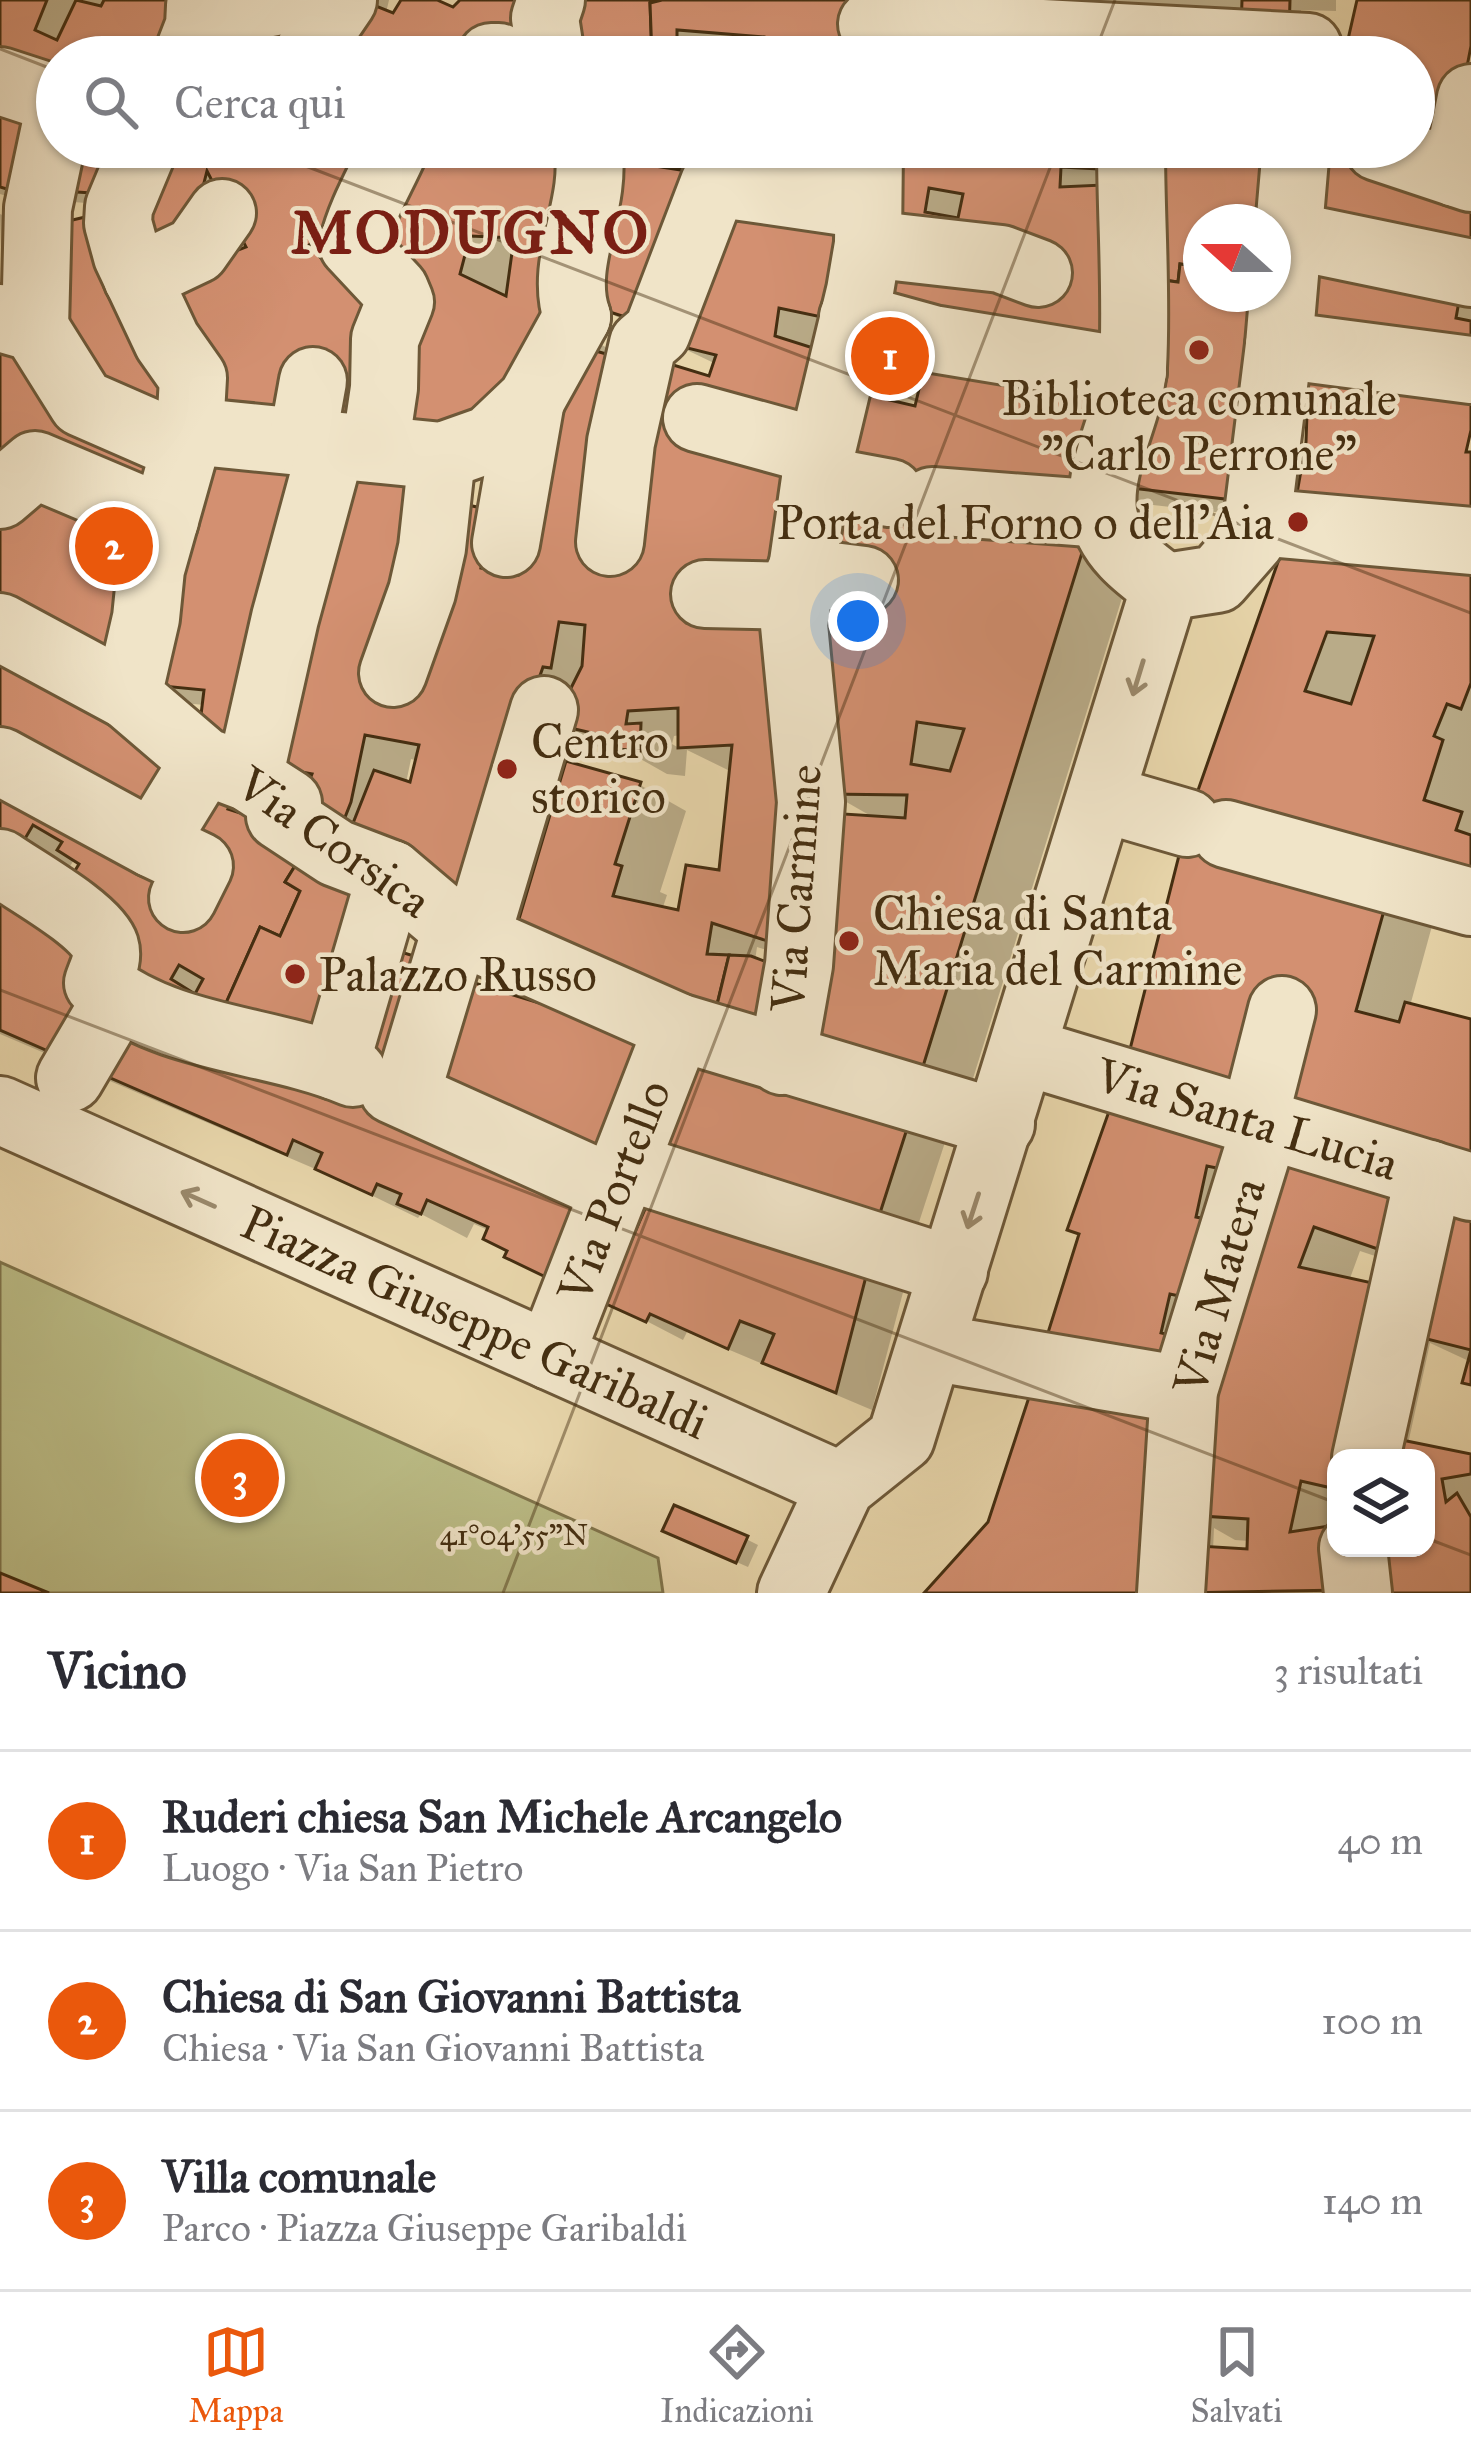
<!DOCTYPE html>
<html lang="it">
<meta charset="utf-8">
<style>
:root{--surface:#fff;--page:#f7f7f7;--text:#2b2b33;--muted:#7c7c81;--line:#e1e1e2;--accent:#ea580c}
body{margin:0;font-family:"IM FELL Great Primer",serif;background:var(--page);color:var(--text)}
.controls{position:absolute;right:36px;bottom:36px;display:grid;overflow:hidden;border-radius:24px;box-shadow:0 3px 9px #0004}
.controls button{width:108px;height:108px;display:grid;place-items:center;padding:0;border:0;border-bottom:3px solid var(--line);background:var(--surface);color:var(--text);font:60px sans-serif}
.compass{position:absolute;left:1183px;top:204px;width:108px;height:108px;border-radius:50%;background:var(--surface);box-shadow:0 3px 9px #0004;rotate:291deg}
.you{position:absolute;left:858px;top:621px;width:42px;height:42px;margin:-30px;border:9px solid #fff;border-radius:50%;background:#1a73e8;box-shadow:0 0 0 18px #1a73e833}
.badge{display:grid;place-items:center;width:78px;height:78px;border-radius:50%;background:var(--accent);color:#fff;font-size:39px;font-weight:700}
.pin{position:absolute;translate:-50% -50%;border:6px solid #fff;box-shadow:0 3px 12px #0006}
.list{margin:0;padding:0;list-style:none}
h2{display:flex;justify-content:space-between;align-items:center;height:156px;margin:0;padding:0 48px;font-size:51px}
h2 small{font-size:39px;font-weight:400;color:var(--muted)}
.list li{display:grid;grid-template-columns:78px 1fr auto;gap:36px;align-items:center;box-sizing:border-box;height:180px;padding:0 48px;border-top:3px solid var(--line)}
.list b{display:block;font-size:45px;white-space:nowrap}
.list p{margin:0;font-size:39px;white-space:nowrap;color:var(--muted)}
.list em{font-size:39px;font-style:normal;color:var(--muted)}
.icon{flex:none;width:66px;height:66px;fill:none;stroke:currentColor;stroke-width:2;stroke-linecap:round;stroke-linejoin:round}
.map{position:relative;flex:none;width:1471px;height:1593px;overflow:hidden}
.search{position:absolute;background:var(--surface);box-shadow:0 3px 9px #0004;left:36px;right:36px;top:36px;height:132px;display:flex;align-items:center;gap:30px;box-sizing:border-box;padding:0 42px;border-radius:66px;color:var(--muted);font-size:45px}
.sheet{height:696px;background:var(--surface)}
nav{display:flex;justify-content:space-around;align-items:center;box-sizing:border-box;height:168px;border-top:3px solid var(--line);background:var(--surface);font-size:33px;color:var(--muted)}
nav a{display:grid;justify-items:center;gap:6px}
nav .on{color:var(--accent)}
.map>svg:first-child{display:block}
.green{fill:#bbbc86;stroke:#80754c;stroke-width:3}
.shadow{fill:#0003;fill-rule:evenodd}
.building{fill:#d39071;stroke:#442e11;stroke-width:3;fill-rule:evenodd}
.lines{fill:none;stroke-linecap:round;stroke-linejoin:round}
.minor-casing{stroke:#6d5838;stroke-width:72}
.minor{stroke:#f0e4c8;stroke-width:66}
.oneway{stroke:#9a896c}
.ticks{fill:none;stroke:#442e11;stroke-width:3;stroke-opacity:0.45}
.poi-dot{fill:#8f2418;stroke:#f0e4c8;stroke-width:4.5}
.labels{text-anchor:middle;dominant-baseline:central;stroke-width:9;stroke-linejoin:round;paint-order:stroke}
.poi-label{font-size:48px;fill:#442e11;stroke:#f0e4c8;text-anchor:start}
.street-label{font-size:48px;fill:#442e11;stroke:#f0e4c8}
.district-label{font-size:60px;font-weight:bold;letter-spacing:3px;fill:#7a1f14;stroke:#f0e4c8}
.ticks-label{font-size:30px;text-anchor:middle;fill:#442e11;stroke:#f0e4c8;stroke-width:9;stroke-linejoin:round;paint-order:stroke}
</style>
<div class="map">
<svg width="1471" height="1593" viewBox="0 0 1471 1593">
<rect width="100%" height="100%" fill="#e8d6ab"/>
<filter id="stains"><feTurbulence type="fractalNoise" baseFrequency=".00167" numOctaves="4"/><feColorMatrix values="0 0 0 0 .2 0 0 0 0 .09 0 0 0 0 .02 0 0 0 .5 -.17"/></filter>
<radialGradient id="worn" r=".72"><stop offset=".6" stop-color="#630" stop-opacity="0"/><stop offset="1" stop-color="#630" stop-opacity=".3"/></radialGradient>
<!-- green -->
<polygon class="green" points="0,1262 658,1558 663,1593 0,1593"/>
<!-- shadow -->
<g class="shadow">
<polygon points="0,0 389,0 386,13 395,17 404,0 429,0 454,10 464,0 1336,0 1336,11 1301,10 1299,39 1130,57 767,57 767,53 712,49 712,57 265,57 261,16 230,2 226,44 234,49 231,57 57,57"/>
<path d="M0 96 57 147H1337L1304 221 1277 519 1153 505 1144 500 1135 556 962 1114 827 969 757 947 755 961 785 1054 562 964 640 785 686 811 660 892 667 895 662 910 680 914 722 874 732 772 687 750 685 776 667 774 637 757 602 749 568 729 457 897 202 727 205 705 181 703 0 617V352L4 355 0 214 48 235 133 206 72 202 59 212 0 194ZM1201 222H1273V294H1201ZM243 235 250 249 238 255ZM603 310 716 364 711 380 613 351 596 342ZM815 327 931 355 918 410 860 396 811 351ZM539 439 494 513 321 467ZM681 735V749L672 744 674 736ZM411 759 418 761 412 785 406 783ZM836 796 876 819 838 817Z"/>
<polygon points="1471,286 1471,372 1340,355"/>
<polygon points="1288,542 1471,560 1471,895 1387,899 1432,926 1410,1006 1471,1022 1319,1137"/>
<polygon points="0,776 186,843 232,798 397,954 466,984 949,1130 908,1256 681,1173 589,1209 636,1237 906,1281 872,1410 687,1332 683,1340 604,1299 553,1282 508,1256 510,1251 490,1231 474,1224 467,1238 421,1214 418,1218 334,1177 0,1034 0,874 92,934 83,863 75,858 63,878 0,840"/>
<path d="M1115 1103 1471 1224V1385V1362L1430 1343 1408 1444 1471 1457V1593H928L991 1524 1082 1235ZM1360 1251 1423 1272 1390 1290 1349 1281ZM1336 1458H1426V1548H1336ZM1214 1528 1235 1540 1250 1541 1249 1552 1213 1550Z"/>
<polygon points="677,1536 746,1539 758,1545 748,1567"/>
</g>
<!-- building -->
<g class="building">
<polygon points="0,0 47,0 35,30 57,40 76,0 101,6 104,0 187,0 173,57 57,57 57,88 0,75"/>
<polygon points="361,0 393,13 401,0 437,0 453,7 460,0 534,0 513,47 471,57 441,44 434,57 320,57"/>
<polygon points="565,0 662,0 650,3 652,57 568,57"/>
<polygon points="662,0 851,0 853,57 764,57 764,37 677,30 677,57 652,57 650,3"/>
<polygon points="1242,0 1290,0 1289,34 1241,32"/>
<polygon points="1357,0 1471,0 1471,46 1451,149 1414,140 1414,57 1344,57"/>
<polygon points="277,9 302,57 262,57 257,15"/>
<polygon points="0,93 49,109 23,194 0,187"/>
<polygon points="57,147 114,147 108,194 45,190"/>
<polygon points="155,147 378,147 327,228 309,245 330,268 388,294 373,442 279,434 238,425 148,285 246,247 207,171 187,250 135,263"/>
<path d="M405 147H576L551 317 511 398 416 445 362 244ZM470 236 514 238 506 296 460 274Z"/>
<polygon points="598,147 647,147 642,164 700,173 650,325 588,305"/>
<polygon points="647,147 856,147 853,191 642,164"/>
<path d="M881 147H1118L1117 170 1061 167 1060 187 1125 184 1126 364 870 320 880 228ZM929 188 963 194 958 218 925 212Z"/>
<polygon points="1137,147 1275,147 1269,222 1201,222 1201,267 1180,264 1178,282 1140,277"/>
<polygon points="1316,147 1347,147 1471,189 1471,246 1305,225"/>
<polygon points="714,200 854,218 836,320 779,308 775,336 829,353 811,444 639,400 647,357 709,376 716,355 663,342"/>
<polygon points="102,213 181,383 171,434 80,358 41,306 43,227"/>
<polygon points="1305,248 1463,279 1456,318 1471,321 1471,359 1301,336"/>
<polygon points="1180,264 1201,267 1201,294 1263,294 1242,501 1114,486 1140,277 1178,282"/>
<polygon points="571,344 624,359 642,406 805,456 787,579 680,577 687,623 764,619 794,905 786,947 712,923 707,954 729,955 712,1025 513,939 566,761 641,782 615,864 622,866 613,896 678,910 686,865 719,870 732,745 678,748 678,708 628,711 626,724 641,723 640,751 618,749 618,739 553,724 582,666 585,625 559,622 551,668 543,667 466,890 408,872 344,846 374,770 410,782 419,745 365,735 351,802 336,840 295,817 312,774 269,766 341,473 426,483 445,500 495,511 481,568 518,575 523,518"/>
<polygon points="7,346 162,452 148,492 0,475 0,353"/>
<path d="M928 351 1120 386 1093 494 1090 527 916 1089 805 1057 829 813 905 818 907 795 826 794 811 588 823 494 847 390 915 406ZM917 722 964 729 950 771 911 764Z"/>
<polygon points="1309,355 1471,380 1471,430 1466,452 1471,452 1471,528 1293,516 1306,442"/>
<polygon points="200,441 322,464 242,762 200,723 204,690 142,684"/>
<polygon points="17,494 144,527 112,588 138,599 121,679 0,617 0,524"/>
<path d="M1286 539 1471 557V683L1461 709 1447 704 1434 736 1443 740 1424 800 1462 812 1456 830 1471 835V884L1388 896 1356 1011 1399 1022 1405 1002 1471 1019V1172L1125 1069 1189 816ZM1327 632 1374 636 1351 704 1305 691Z"/>
<polygon points="0,636 178,756 138,821 0,744"/>
<path d="M0 773 174 840 199 781 234 796 228 809 283 827 308 845 285 882 300 891 280 936 260 927 222 1012 175 1018 61 894 79 864 57 850 62 842 33 825 16 854 0 844ZM179 965 203 979 195 994 171 979Z"/>
<polygon points="308,845 376,880 332,1044 222,1012 260,927 280,936 300,891 285,882"/>
<polygon points="0,874 97,961 102,1010 71,1061 0,1030"/>
<polygon points="391,949 437,963 438,1124 590,1207 554,1281 504,1257 507,1251 483,1239 488,1227 427,1200 421,1214 397,1204 401,1194 377,1184 372,1195 315,1169 322,1153 293,1140 287,1155 83,1066 113,1013 348,1088"/>
<polygon points="729,955 751,956 777,966 761,1042 711,1030"/>
<polygon points="455,977 653,1038 607,1179 421,1097"/>
<polygon points="680,1043 914,1107 872,1238 642,1153"/>
<polygon points="1113,1100 1243,1139 1236,1172 1207,1166 1196,1217 1221,1222 1198,1300 1170,1294 1161,1333 1187,1339 1175,1381 1041,1355 1079,1234 1067,1230"/>
<polygon points="1270,1147 1409,1194 1398,1256 1314,1227 1299,1267 1391,1287 1336,1458 1336,1489 1301,1481 1290,1532 1336,1525 1343,1590 1180,1593 1183,1545 1247,1549 1248,1519 1186,1515"/>
<polygon points="656,1184 871,1257 836,1393 762,1363 774,1334 740,1321 728,1349 650,1314 646,1322 604,1303"/>
<polygon points="1434,1210 1471,1221 1471,1350 1407,1334"/>
<polygon points="1471,1350 1471,1385 1462,1383"/>
<polygon points="1034,1382 1177,1405 1161,1593 924,1593 988,1522"/>
<polygon points="1387,1437 1471,1454 1471,1474 1442,1479 1446,1502 1457,1493 1471,1517 1471,1593 1376,1593 1376,1548 1426,1548 1426,1458 1385,1458"/>
<polygon points="674,1505 748,1536 736,1563 662,1531"/>
<polygon points="0,1573 49,1593 0,1593"/>
</g>
<g class="lines">
<defs>
<g id="minor">
<polyline points="551,0 545,18 551,57"/>
<polyline points="872,24 1308,47"/>
<polyline points="187,57 199,26 200,6 254,6 285,0"/>
<polyline points="311,57 311,47 343,0"/>
<polyline points="491,57 499,57"/>
<polyline points="0,81 40,94 57,110"/>
<polyline points="144,147 119,207 118,223 127,256 167,341 193,378 190,431 151,569 146,618 128,696 204,761 249,778 288,803 280,816 336,853 391,874 456,929 678,1027 1001,1124"/>
<path d="M1131 147C1131 220 1137 294 1133 367 1130 415 1098 462 1103 511 1107 545 1139 568 1165 587"/>
<polyline points="1378,147 1471,178"/>
<polyline points="1456,173 1471,98"/>
<polyline points="1288,235 1471,273"/>
<polyline points="868,244 1001,259 1038,273"/>
<polyline points="137,278 196,250 222,213"/>
<path d="M577 317C558 262 598 205 588 147"/>
<polyline points="853,317 933,339 1133,372"/>
<polyline points="0,318 35,328 82,403 185,448"/>
<polyline points="35,328 38,208 57,118"/>
<polyline points="1279,345 1471,370"/>
<polyline points="697,418 821,452"/>
<polyline points="190,431 442,456 490,439 531,400 577,317"/>
<polyline points="302,442 313,381"/>
<path d="M375 449 384 388 385 339 400 302 395 290 353 245C361 211 381 179 395 147"/>
<polyline points="815,479 890,493"/>
<polyline points="0,495 35,465 165,520"/>
<polyline points="932,501 1103,514"/>
<polyline points="1257,522 1471,541"/>
<polyline points="610,542 621,442 643,344 657,332 714,183 866,205"/>
<polyline points="506,543 531,400"/>
<polyline points="800,572 864,580"/>
<polyline points="705,594 798,596"/>
<polyline points="0,627 128,696"/>
<polyline points="393,673 422,592 432,548 442,456"/>
<polyline points="0,761 153,844 204,761"/>
<polyline points="249,778 285,618 332,445"/>
<polyline points="1101,798 1187,823"/>
<polyline points="1226,834 1471,902"/>
<polyline points="153,844 199,866 183,898"/>
<path d="M0 863C24 880 97 920 105 946 109 959 102 971 98 983 172 1041 269 1038 353 1073"/>
<polyline points="476,938 544,710"/>
<polyline points="1023,1051 1471,1187"/>
<polyline points="782,1061 799,965 811,802 794,625 815,479 860,291 868,244 869,147"/>
<polyline points="335,1066 391,874"/>
<polyline points="70,1078 117,998"/>
<polyline points="393,1090 615,1190"/>
<polyline points="406,1095 456,929"/>
<polyline points="0,1110 841,1486"/>
<polyline points="1254,1120 1282,1010"/>
<polyline points="625,1166 954,1271"/>
<polyline points="930,1347 1184,1390"/>
<polyline points="550,1356 678,1027"/>
<polyline points="1366,1458 1429,1174"/>
<polyline points="1353,1548 1358,1593"/>
<polyline points="791,1593 841,1486 901,1438 1165,587 1217,579 1252,539 1257,522 1279,345 1296,147"/>
<polyline points="1171,1593 1184,1390 1266,1124"/>
</g>
</defs>
<!-- minor casing -->
<use href="#minor" class="minor-casing"/>
<!-- minor -->
<use href="#minor" class="minor"/>
</g>
<!-- one-way arrows -->
<defs><path id="oneway-shaft" d="M-6 0H5M1.5-3L5.5 0L1.5 3" fill="none" stroke-width="1.6" stroke-linecap="round" stroke-linejoin="round" transform="scale(3)"/></defs>
<g class="oneway">
<use href="#oneway-shaft" transform="translate(1138 678) rotate(107)"/>
<use href="#oneway-shaft" transform="translate(198 1199) rotate(-156)"/>
<use href="#oneway-shaft" transform="translate(973 1211) rotate(108)"/>
</g>
<!-- ticks -->
<path class="ticks" d="M0 49 57 71M1093 57 1115 0M256 147 1471 613M0 990 1336 1503M1426 1538 1471 1555M503 1593 1058 147"/>
<!-- markers -->
<g class="poi-dot">
<circle cx="1199" cy="350" r="12"/>
<circle cx="1298" cy="522" r="12"/>
<circle cx="507" cy="769" r="12"/>
<circle cx="849" cy="941" r="12"/>
<circle cx="295" cy="974" r="12"/>
</g>
<g class="labels">
<!-- poi labels -->
<g class="poi-label">
<text x="1199" y="398" text-anchor="middle">Biblioteca comunale<tspan x="1199" dy="55">"Carlo Perrone"</tspan></text>
<text x="1274" y="522" text-anchor="end">Porta del Forno o dell’Aia</text>
<text x="531" y="741">Centro<tspan x="531" dy="55">storico</tspan></text>
<text x="873" y="913">Chiesa di Santa<tspan x="873" dy="55">Maria del Carmine</tspan></text>
<text x="319" y="974">Palazzo Russo</text>
</g>
<!-- street labels -->
<g class="street-label">
<text transform="translate(334 842) rotate(35)">Via Corsica</text>
<text transform="translate(796 888) rotate(-86)">Via Carmine</text>
<text transform="translate(1247 1119) rotate(17)">Via Santa Lucia</text>
<text transform="translate(614 1191) rotate(-69)">Via Portello</text>
<text transform="translate(1219 1286) rotate(-74)">Via Matera</text>
<text transform="translate(475 1322) rotate(24)">Piazza Giuseppe Garibaldi</text>
</g>
<!-- district labels -->
<g class="district-label">
<text x="471" y="232">MODUGNO</text>
</g>
</g>
<g class="ticks-label">
<text x="514" y="1545">41°04'55"N</text>
</g>
<rect width="100%" height="100%" filter="url(#stains)"/>
<rect width="100%" height="100%" fill="url(#worn)"/>
</svg>
<div class="controls">
<button><svg class="icon" aria-label="layers" viewBox="0 0 24 24"><path d="M12 4l9 5-9 5-9-5zM3 14l9 5 9-5"/></svg></button>
</div>
<svg class="compass" viewBox="-18 -18 36 36"><path d="M0-13l5 13h-10z" fill="#e53935"/><path d="M0 13l5-13h-10z" fill="#7c7c81"/></svg>
<div class="you"></div>
<div class="pin badge" style="left:890px;top:356px">1</div>
<div class="pin badge" style="left:114px;top:546px">2</div>
<div class="pin badge" style="left:240px;top:1478px">3</div>
<div class="search"><svg class="icon" aria-label="search" viewBox="0 0 24 24"><circle cx="10" cy="10" r="6"/><path d="M15 15l6 6"/></svg>Cerca qui</div>
</div>
<section class="sheet">
<h2>Vicino<small>3 risultati</small></h2>
<ul class="list">
<li><span class="badge">1</span><div><b>Ruderi chiesa San Michele Arcangelo</b><p>Luogo · Via San Pietro</p></div><em>40 m</em></li>
<li><span class="badge">2</span><div><b>Chiesa di San Giovanni Battista</b><p>Chiesa · Via San Giovanni Battista</p></div><em>100 m</em></li>
<li><span class="badge">3</span><div><b>Villa comunale</b><p>Parco · Piazza Giuseppe Garibaldi</p></div><em>140 m</em></li>
</ul>
</section>
<nav>
<a class="on"><svg class="icon" aria-label="map" viewBox="0 0 24 24"><path d="M3 6l6-2 6 2 6-2v14l-6 2-6-2-6 2zM9 4v14M15 6v14"/></svg>Mappa</a>
<a><svg class="icon" aria-label="directions" viewBox="0 0 24 24"><path d="M12 3l9 9-9 9-9-9zM9 14v-3h6M13 9l2 2-2 2"/></svg>Indicazioni</a>
<a><svg class="icon" aria-label="saved" viewBox="0 0 24 24"><path d="M7 4h10v16l-5-4-5 4z"/></svg>Salvati</a>
</nav>
